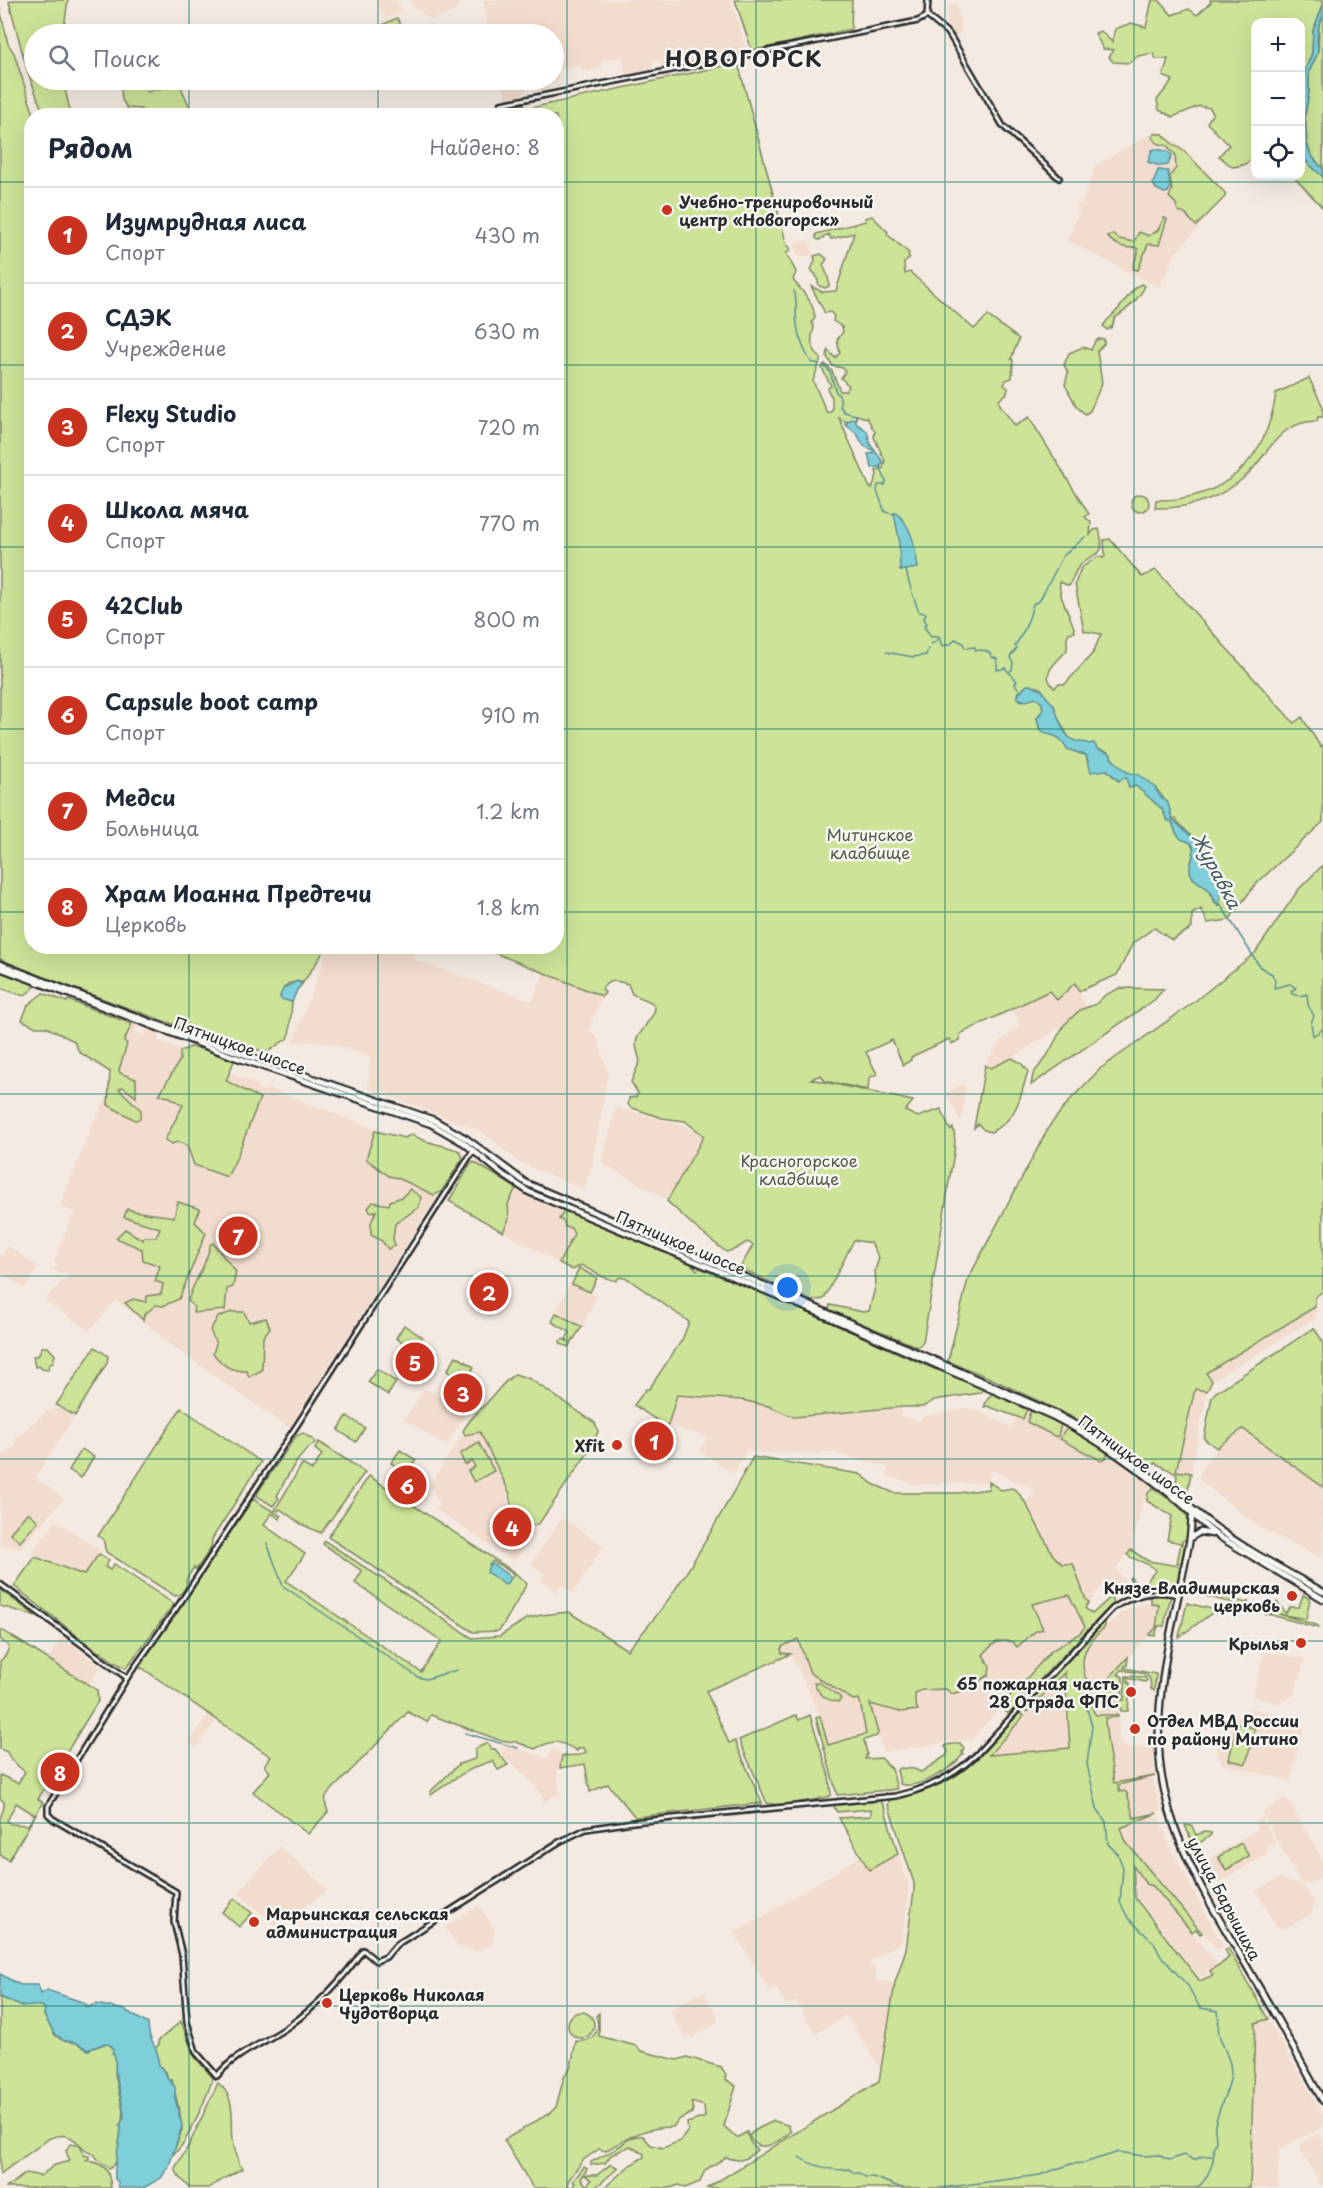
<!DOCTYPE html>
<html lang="ru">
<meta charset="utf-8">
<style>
:root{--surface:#fff;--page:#f6f6f7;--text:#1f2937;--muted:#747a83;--line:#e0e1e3;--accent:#c8321e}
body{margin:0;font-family:"Playpen Sans",sans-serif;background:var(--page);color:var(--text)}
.controls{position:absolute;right:18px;top:18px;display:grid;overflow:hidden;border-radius:12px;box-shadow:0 6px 24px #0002}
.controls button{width:54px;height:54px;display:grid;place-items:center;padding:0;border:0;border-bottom:2px solid var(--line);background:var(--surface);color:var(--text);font:30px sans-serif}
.you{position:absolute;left:788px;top:1288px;width:21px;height:21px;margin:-15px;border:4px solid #fff;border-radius:50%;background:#1a73e8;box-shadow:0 0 0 9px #1a73e833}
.badge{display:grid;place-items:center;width:39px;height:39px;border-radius:50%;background:var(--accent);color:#fff;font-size:20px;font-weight:700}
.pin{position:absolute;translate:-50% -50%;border:3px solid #fff;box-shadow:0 2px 6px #0006}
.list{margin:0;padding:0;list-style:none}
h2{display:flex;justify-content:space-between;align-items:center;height:78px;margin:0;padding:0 24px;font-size:26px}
h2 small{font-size:20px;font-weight:400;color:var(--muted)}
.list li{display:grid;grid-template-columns:39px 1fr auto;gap:18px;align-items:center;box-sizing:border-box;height:96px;padding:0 24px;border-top:2px solid var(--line)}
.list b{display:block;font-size:22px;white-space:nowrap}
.list p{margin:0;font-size:20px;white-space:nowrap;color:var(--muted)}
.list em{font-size:20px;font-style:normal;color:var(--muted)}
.icon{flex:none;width:33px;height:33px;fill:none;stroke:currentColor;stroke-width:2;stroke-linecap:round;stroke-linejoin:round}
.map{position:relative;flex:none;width:1323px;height:2188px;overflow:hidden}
.search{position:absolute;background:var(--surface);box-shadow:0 6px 24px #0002;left:24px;top:24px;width:540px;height:66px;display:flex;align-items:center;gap:15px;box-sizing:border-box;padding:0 21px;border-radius:33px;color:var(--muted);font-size:22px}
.panel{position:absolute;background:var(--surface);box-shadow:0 6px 24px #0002;left:24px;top:108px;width:540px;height:846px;border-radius:24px}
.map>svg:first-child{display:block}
.built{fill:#f2dccd}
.green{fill:#cce398;stroke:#7c8762;stroke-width:1.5;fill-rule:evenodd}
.water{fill:#7fcfda;stroke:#5d8d94;stroke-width:1.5}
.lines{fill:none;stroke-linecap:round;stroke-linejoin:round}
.stream{stroke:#5d8d94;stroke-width:1.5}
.minor-casing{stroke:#2b2b2b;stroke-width:8}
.major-casing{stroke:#2b2b2b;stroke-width:9}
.minor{stroke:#f6f6f2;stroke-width:3}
.major{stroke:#f6f6f2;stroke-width:4.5}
.grid{fill:none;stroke:#0f766e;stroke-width:1.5;stroke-opacity:0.55}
.poi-dot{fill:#c8321e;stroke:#f6f6f2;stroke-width:2}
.labels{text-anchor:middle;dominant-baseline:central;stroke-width:5;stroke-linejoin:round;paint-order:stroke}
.poi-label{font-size:16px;font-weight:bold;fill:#2b2b2b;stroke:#f6f6f2;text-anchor:start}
.park-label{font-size:16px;fill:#535946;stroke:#f6f6f2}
.street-label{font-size:16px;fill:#2b2b2b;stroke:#f6f6f2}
.water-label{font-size:18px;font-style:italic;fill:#445c60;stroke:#f6f6f2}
.district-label{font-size:22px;font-weight:bold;letter-spacing:1.5px;fill:#2b2b2b;stroke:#f6f6f2}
</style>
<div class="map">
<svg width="1323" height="2188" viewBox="0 0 1323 2188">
<rect width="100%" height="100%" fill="#f4eae1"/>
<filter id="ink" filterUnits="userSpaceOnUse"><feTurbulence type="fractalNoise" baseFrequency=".0167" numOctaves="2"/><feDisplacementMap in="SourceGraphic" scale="12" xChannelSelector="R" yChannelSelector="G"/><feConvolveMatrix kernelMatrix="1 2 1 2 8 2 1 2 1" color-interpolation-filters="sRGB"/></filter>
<g filter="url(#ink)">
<!-- built -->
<g class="built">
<polygon points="376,0 396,0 402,11 389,17 385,17"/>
<polygon points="409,0 465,0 460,2 454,12 432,20 414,7"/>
<polygon points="483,0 731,0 747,50 660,68 659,60 652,61 653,69 626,75 622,57 602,61 601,69 585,72 584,68 581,68 580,65 559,69 557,70 559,80 549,82 548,89 538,91 537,87 525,90 522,97 507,100 503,80 554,80 554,34 493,34 493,31 490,32"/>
<polygon points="956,4 962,29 958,35 954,37 946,23 949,6"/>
<polygon points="1156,131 1162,132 1189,153 1228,194 1173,256 1168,272 1158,287 1067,241 1079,211 1077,210 1079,203 1082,204 1096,165"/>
<polygon points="801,241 810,241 814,254 802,257 797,255 794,243"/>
<polygon points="326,947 417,947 414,960 532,1001 544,973 602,996 589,1029 598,1039 608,1073 592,1165 584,1190 519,1162 481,1131 368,1088 370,1056 322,1041 293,1042 325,957 323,954"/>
<polygon points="1075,982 1086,1007 1080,1010 1064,1025 1012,1058 991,1068 985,1065 1001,1040 1020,1026 1013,1009 1049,991 1057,1000"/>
<polygon points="132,1024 137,1026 135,1032 144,1035 147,1029 160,1034 158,1041 229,1066 227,1072 258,1084 257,1088 266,1091 267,1088 460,1161 289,1428 165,1341 159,1334 116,1300 89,1331 44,1300 70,1274 63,1271 62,1274 54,1271 57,1263 54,1261 74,1212 60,1206 92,1125 106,1100 109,1075"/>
<polygon points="963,1084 965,1088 962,1118 960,1120 946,1093"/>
<polygon points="616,1107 682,1125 704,1136 668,1200 602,1163"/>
<polygon points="516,1188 565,1210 559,1216 565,1227 573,1231 574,1234 559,1263 503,1232 509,1219 508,1204"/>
<polygon points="8,1246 39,1267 24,1289 0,1272 0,1257"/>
<polygon points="570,1282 597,1296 582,1327 556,1313"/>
<polygon points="1315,1307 1318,1312 1315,1314 1316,1318 1212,1381 1206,1374"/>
<polygon points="425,1388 466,1413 446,1446 404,1420"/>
<polygon points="1195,1389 1207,1391 1191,1473 1176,1471"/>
<polygon points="677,1395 742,1400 768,1406 795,1417 901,1408 901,1416 919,1422 924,1416 968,1408 979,1411 1011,1427 1017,1419 1023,1420 1028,1408 1082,1435 1153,1488 1147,1501 1144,1500 1142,1503 1131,1550 1115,1569 1131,1586 1116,1595 1105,1582 1089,1602 1086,1601 1073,1564 1062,1564 1053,1555 1025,1503 1035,1490 991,1470 989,1482 918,1485 887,1476 888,1468 836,1453 763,1453 747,1450 733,1473 699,1451 707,1437 668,1425"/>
<polygon points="60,1408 74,1417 35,1478 64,1498 20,1549 0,1544 0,1458 15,1447 18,1442 15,1439 47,1411"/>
<polygon points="1243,1428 1323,1487 1323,1557 1311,1553 1259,1527 1199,1480 1201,1470 1220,1444"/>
<polygon points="480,1433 510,1494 508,1502 516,1518 535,1530 514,1562 435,1509 439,1503 430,1485 461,1436"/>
<polygon points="562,1518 604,1546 573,1593 562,1586 558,1592 541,1580 545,1574 531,1564"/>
<polygon points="56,1521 101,1551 84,1575 31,1554"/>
<polygon points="1069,1595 1085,1627 1080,1633 1051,1651 972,1739 883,1752 870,1704 900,1712 918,1709 915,1703 915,1693 922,1690 946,1689 962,1691 989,1675 990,1666 983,1655 996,1642 1000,1640 1013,1642 1017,1647 1036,1631 1032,1604"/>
<polygon points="1143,1603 1159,1605 1156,1628 1110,1677 1107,1707 1117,1708 1117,1714 1095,1715 1092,1711 1091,1685 1084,1673 1084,1652 1093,1638 1121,1613"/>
<polygon points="62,1637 101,1667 89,1684 48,1659"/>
<polygon points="798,1639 859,1699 867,1734 828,1745 820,1717 791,1654 782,1653 781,1649 783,1646"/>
<polygon points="1265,1651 1305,1659 1294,1695 1279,1704 1253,1696"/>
<polygon points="1065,1671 1071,1748 988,1756"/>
<polygon points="1251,1708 1296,1720 1304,1728 1290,1781 1222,1764 1216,1749 1240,1714"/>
<polygon points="208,1715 216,1720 196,1748 188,1743"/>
<polygon points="1118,1717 1119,1740 1125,1748 1153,1747 1155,1776 1153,1779 1161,1812 1157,1813 1176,1859 1224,1947 1218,1950 1126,1842 1121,1827 1151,1815 1134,1818 1126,1791 1120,1792 1118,1785 1138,1780 1114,1784 1110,1749 1106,1740 1105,1718"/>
<polygon points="506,1745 547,1758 553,1748 562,1753 560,1768 557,1770 561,1800 558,1795 552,1797 546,1802 542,1801 544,1799 536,1787 513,1764 504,1758 501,1749"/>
<polygon points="1284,1800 1290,1803 1323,1861 1322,1877 1307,1885 1301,1883 1262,1814 1264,1811"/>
<polygon points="1262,1818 1275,1842 1267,1846 1268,1853 1219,1883 1207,1860 1258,1829 1254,1822"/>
<polygon points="280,1846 328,1890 296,1913 279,1929 238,1893"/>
<polygon points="898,1854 909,1888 902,1942 869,1962 877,1972 874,1977 877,1981 895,1983 881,2070 846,2015 816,2034 796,2001 787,2006 776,1988 770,1991 734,1932 739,1931 861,1856 870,1870"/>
<polygon points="1137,1871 1146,1884 1153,1886 1217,1963 1201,1979 1137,1898 1134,1872"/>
<polygon points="1279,1878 1304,1886 1314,1904 1311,1914 1283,1930 1276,1926 1256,1890"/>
<polygon points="479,1905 495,1931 492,1944 477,1951 458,1947 445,1927"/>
<polygon points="704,1993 718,2016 717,2022 692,2038 688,2035 685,2036 671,2014 672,2009 698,1994"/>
<polygon points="1268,2019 1323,2115 1323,2127 1279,2149 1278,2188 1250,2188 1255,2023"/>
<polygon points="1319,2133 1321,2138 1323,2137 1323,2186 1320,2184 1301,2150 1301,2143"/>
</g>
<!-- green -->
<g class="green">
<polygon points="14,0 68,0 63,34 34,34 34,80 63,80 71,115 44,115 27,70 9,2"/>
<polygon points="735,0 852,0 851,29 752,51"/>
<path d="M1152 0H1159L1172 15 1189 9 1197 15 1211 2 1210 0H1323V5L1313 31 1312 53 1305 71 1303 87H1301L1300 22H1256L1255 152C1251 163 1244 166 1232 167L1219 156 1229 145 1207 123 1213 113 1210 108 1199 106 1173 117 1159 110 1157 100 1173 80 1163 76 1168 59H1156L1153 53 1138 56 1129 63 1113 62 1109 57 1114 50 1103 49 1095 33 1101 31 1112 42 1115 29 1131 23 1146 27Z"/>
<polygon points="0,8 8,44 14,53 34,115 32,116 32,946 324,947 321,956 302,984 302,982 289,983 284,988 280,997 292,1002 289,1037 269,1051 239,1048 45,978 0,959"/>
<polygon points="1323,16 1323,169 1311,155 1307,143 1305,115 1309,92 1309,72 1318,52 1319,24"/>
<polygon points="397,18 406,34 389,34 384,24"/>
<path d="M738 63 787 246H789L791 251 786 253 796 272 793 280C804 294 813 300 815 318L812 322 814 328C809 342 812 349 821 359L813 381 827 413 832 411V397L828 391V388L831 386 822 368 825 364 832 371 840 391H846L849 386 841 378 845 372 843 368 833 366 827 357 828 350 835 358 840 353 837 340 843 332 842 327 833 321 834 316 830 312 825 313 811 286 822 292 836 291 854 233 831 239 829 234 819 240 816 238V234L866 221 865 218 872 216 888 232 887 234 909 253 908 256 910 258 904 263 905 274 910 272 974 329 988 316 1019 339 1011 359 1013 360 1012 378 1006 380 1004 385 1008 388 1007 393 999 400 1000 405 1015 426 1029 417 1089 514 1085 517 1091 522 1090 535 1094 530 1099 529C1108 563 1092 548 1078 568 1074 573 1072 581 1069 586L1060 582C1057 597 1072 616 1075 632L1069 633 1067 637V650C1057 662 1038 674 1055 688L1058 684H1065L1093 653 1101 634 1084 631 1075 584 1081 568 1099 556 1103 558 1105 556 1104 540 1110 539 1142 577 1156 570 1294 723 1302 717 1320 746 1323 745V822L1255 885 1229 920 1208 923 1201 909 1192 914V928L1172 940 1154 928 1133 943 1117 975 1079 991 1075 983 1057 1000 1049 991 960 1034V1040L951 1044 949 1039 911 1057V1060L903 1065 892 1040 866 1052 877 1074 869 1078 868 1090 825 1081 821 1075 811 1079 913 1101 905 1111 918 1117 941 1109 950 1130 953 1128C958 1144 951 1166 949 1182 941 1236 932 1289 923 1342L918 1347 829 1310 830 1305 863 1312 869 1311 876 1284 875 1270 879 1258 871 1243 854 1240 824 1299 811 1301 740 1268 753 1245 747 1242 736 1249 726 1252 696 1228 667 1201 704 1136 685 1121 662 1118 630 1107 628 1104 629 1098 636 1097 638 1093 631 1082 640 1061 636 1046 637 1038 654 1013 655 1007 651 1002 632 994 628 984C618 981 609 978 602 989L605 993 602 996 480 947 556 946V116H465L524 104 526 109ZM856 415 867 418 875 432 874 437 885 461 883 468 876 471 877 475 872 488H870L839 418 846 422 852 419 856 420ZM1029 686 1039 687 1043 691 1045 697 1054 705 1056 714 1069 738 1077 742 1096 746 1097 749 1108 752C1112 759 1121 770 1128 773 1134 775 1141 776 1146 780 1158 788 1170 804 1172 819H1175L1192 837 1220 875 1222 879 1219 906 1215 903 1209 890 1193 878 1190 869 1194 850 1190 842 1177 835 1172 822 1167 820 1162 809 1126 777 1121 780H1117L1107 770H1100L1088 764 1086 755C1073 752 1067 745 1058 737 1053 733 1045 731 1039 728L1037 718 1043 710 1042 703 1036 698 1021 701 1017 695 1025 687Z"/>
<polygon points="120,80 131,80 132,85 143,87 148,92 162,88 160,80 178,80 193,115 143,115 141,109 127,108 122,100"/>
<polygon points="1155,134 1163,134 1170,142 1185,152 1225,193 1225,197 1196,226 1185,214 1178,211 1176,204 1169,197 1172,190 1170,176 1176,168 1175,154 1169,149 1168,146 1157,143 1152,137"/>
<polygon points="1301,147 1306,161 1323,177 1323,208 1293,176 1300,176"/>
<path d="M1164 218 1167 219 1159 245 1148 244 1138 270 1134 269 1133 266 1138 253V249L1135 247C1126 250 1113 244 1107 236L1113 234 1119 239 1134 242 1139 232 1149 236 1158 230Z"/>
<path d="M821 254 827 259 823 265C826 272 830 278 829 286L825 288 819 286 816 275 811 270 815 260 814 256Z"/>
<path d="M1141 284 1145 286C1140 298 1126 311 1115 318L1112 327 1107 330 1103 326C1108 318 1115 314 1120 307 1127 299 1131 289 1141 284Z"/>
<polygon points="1099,339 1104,339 1104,344 1097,351 1102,383 1090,411 1085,414 1077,407 1065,385 1068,373 1064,365 1069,353 1083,347 1091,350 1095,341"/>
<path d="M1309 378 1323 407V417H1318L1317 421C1277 422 1271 452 1246 476 1220 499 1190 509 1155 508L1156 500C1224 501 1267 460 1276 393Z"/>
<circle cx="1140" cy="503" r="9"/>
<path d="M1323 865V1291L1315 1297V1307L1206 1373 1212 1381 1207 1391 1195 1389 1176 1471 1191 1473 1187 1494 1182 1496 1172 1483H1176L1177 1475C1171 1470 1163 1467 1155 1463L1149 1469 1083 1422 990 1378 948 1361 968 1279 1050 1125 1071 1099 1101 1068 1190 1005 1255 953 1299 889Z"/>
<polygon points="0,971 36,985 36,986 24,996 0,988"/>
<polygon points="1120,988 1164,989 1154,1000 1031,1085 1033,1074 1047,1056 1064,1025 1080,1010 1096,1004 1105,995"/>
<polygon points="43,993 67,1002 68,1000 132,1024 124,1041 127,1044 119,1070 120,1073 136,1079 136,1097 123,1087 119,1089 141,1110 140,1119 135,1120 108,1105 110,1072 79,1052 74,1041 46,1027 36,1027 22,1020 28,1005"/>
<polygon points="191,1047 206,1050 234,1061 226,1081 260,1098 236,1159 227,1177 194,1165 187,1145 177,1142 172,1144 165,1140 183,1105 170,1097 159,1095 180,1060 180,1051"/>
<path d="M1012 1058 1021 1063 1028 1071C1020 1097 1018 1119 991 1132L984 1130 978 1124 974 1128 985 1065 991 1068Z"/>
<path d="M375 1131 405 1138 412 1134C425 1144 443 1144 460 1151L463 1158 441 1192 434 1195 398 1178 389 1176 366 1159Z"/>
<polygon points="474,1162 516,1188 508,1204 509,1219 503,1232 449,1201 470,1165"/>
<polygon points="410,1189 421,1197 419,1207 395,1224 393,1239 395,1245 388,1249 382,1241 371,1235 371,1223 376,1211 370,1212 368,1208 373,1202 389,1205 390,1201 402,1197"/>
<path d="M178 1202 200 1209 195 1222 206 1233 179 1299 163 1306 156 1305 144 1315 143 1320 125 1303 133 1299 146 1302 147 1296 161 1294 163 1284 155 1281 160 1266 143 1260 142 1249 116 1238 125 1229 143 1240 144 1237H156L160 1228 124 1217 127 1209C142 1214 157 1214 174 1217Z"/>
<polygon points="565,1210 691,1264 697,1270 700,1268 809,1313 936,1370 947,1371 983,1387 983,1390 980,1393 934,1400 923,1407 902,1407 794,1417 768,1406 742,1400 677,1395 668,1425 664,1425 634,1405 646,1389 649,1389 682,1340 689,1322 628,1279 620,1277 616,1281 603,1277 581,1265 573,1270 559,1263 574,1234 571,1228 565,1227 564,1222 559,1219"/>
<path d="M213 1243 236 1272 233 1287 227 1289 225 1310 193 1313 194 1307 188 1301C193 1281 207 1266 210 1245Z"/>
<polygon points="579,1268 597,1278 590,1292 572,1284"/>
<path d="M231 1312H244L249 1322 266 1318 270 1328 263 1337 262 1370 249 1377 247 1371C230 1371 223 1366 213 1353L216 1344 210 1330 218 1317Z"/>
<polygon points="556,1313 582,1327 568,1347 561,1344 560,1341 563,1339 569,1342 566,1339 570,1332 552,1322"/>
<polygon points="404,1325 422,1337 414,1349 396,1338"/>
<polygon points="1314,1328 1323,1342 1323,1487 1243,1429 1221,1444 1217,1448 1204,1439 1212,1396 1216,1392"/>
<polygon points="42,1347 48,1347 55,1355 53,1362 49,1365 48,1370 42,1369 39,1366 35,1367 33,1356 38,1356"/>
<polygon points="95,1347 108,1356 107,1363 75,1416 56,1405"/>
<polygon points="456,1356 474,1367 465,1382 447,1371"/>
<polygon points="377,1369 396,1382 388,1395 368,1382"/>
<path d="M515 1374 530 1379 595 1423 598 1431 592 1447 540 1522 534 1526C522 1518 508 1510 510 1494L480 1432 465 1435 463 1431C471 1416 481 1410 491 1398 499 1389 504 1381 515 1374Z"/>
<path d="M992 1394C1007 1395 1014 1407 1027 1409L1023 1419 987 1406 984 1407 988 1398Z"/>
<path d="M181 1408 261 1462 212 1539 211 1548 196 1570 194 1567 186 1580 187 1584C185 1589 181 1595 175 1596L106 1552 103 1539 98 1536Z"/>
<polygon points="1036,1411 1061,1424 1058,1436 1056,1437 1027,1422 1030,1412"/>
<polygon points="347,1416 365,1428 356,1442 338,1430"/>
<polygon points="1068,1428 1082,1435 1106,1451 1107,1454 1106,1458 1100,1460 1060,1439 1064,1431"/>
<path d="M303 1433 316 1442C297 1456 287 1476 277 1496L279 1498 273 1506 257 1496 258 1492 296 1436Z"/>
<polygon points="319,1442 365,1472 321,1533 301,1524 280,1509 278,1511 275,1510 302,1464 312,1470 322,1455 315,1449"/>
<polygon points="479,1443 494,1471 474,1482 468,1471 475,1467 472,1461 465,1465 460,1454"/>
<polygon points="82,1449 94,1457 81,1478 69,1470"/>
<polygon points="400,1450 416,1460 407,1473 391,1463"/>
<path d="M753 1457 860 1474 873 1484 894 1493H958L989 1489V1482L1001 1490 1012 1488 1017 1491 1025 1502 1053 1555 1062 1564H1073L1086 1600 1089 1602 1085 1608 1092 1614 1111 1597 1114 1603 1028 1692 1019 1687 1051 1651 1080 1633 1085 1627 1069 1595 1032 1604 1043 1629 1036 1631 1017 1647 1013 1642C997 1639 994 1642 983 1655L990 1666 989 1675 962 1691 952 1694 946 1689 922 1690 915 1693V1703L918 1710 900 1712 870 1704 878 1733 877 1736 864 1740 867 1754 865 1759 881 1758 892 1769 897 1789 837 1795 816 1718 820 1716 828 1745 866 1734 860 1702 859 1699 853 1700 810 1673 798 1639 783 1646 781 1649 782 1653 791 1654 706 1691 729 1743 735 1741 762 1803 635 1817 608 1784 590 1792 585 1764 560 1768 562 1756 580 1755 586 1752 584 1748H579L577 1751C559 1740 554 1739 535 1749L516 1742 499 1740 431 1715 427 1722 408 1712 326 1796 325 1802 328 1812 308 1834 253 1792 270 1772 265 1767V1764L271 1757 142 1668 138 1669 253 1499 281 1516 280 1519 271 1513 264 1525 305 1554 286 1581 421 1672 442 1641 355 1583 362 1571 323 1544 325 1541 472 1638 500 1636 526 1619 541 1615 569 1612 627 1650C680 1595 715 1523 753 1457Z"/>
<path d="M369 1476 514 1572 527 1584 502 1627 498 1631 473 1632 328 1537ZM493 1561 514 1574 506 1584 488 1573 489 1565Z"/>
<polygon points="1153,1488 1181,1508 1189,1519 1187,1539 1182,1541 1182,1544 1185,1545 1181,1563 1177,1563 1181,1543 1167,1540 1172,1516 1147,1501 1148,1493"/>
<polygon points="28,1512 38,1521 20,1542 10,1533"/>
<path d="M1131 1550 1148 1561 1180 1566 1176 1589 1143 1591 1138 1589 1129 1579 1130 1577 1141 1588 1156 1570C1147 1561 1137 1562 1127 1555Z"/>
<polygon points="99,1554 109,1560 105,1567 110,1570 114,1564 174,1604 126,1668 114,1662 101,1652 98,1652 14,1586 35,1557 84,1575"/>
<polygon points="1190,1588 1246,1603 1248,1601 1249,1608 1246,1610 1245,1606 1189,1592"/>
<polygon points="0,1590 36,1616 0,1606"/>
<polygon points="1158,1594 1171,1595 1164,1626 1158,1626 1155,1636 1149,1635 1156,1628 1159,1605 1151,1604 1151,1598 1148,1597"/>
<polygon points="1303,1595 1310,1599 1306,1619 1279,1614 1317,1625 1318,1628 1268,1614 1265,1615 1267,1613 1276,1613 1268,1611 1277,1602 1286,1613 1290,1607 1299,1607"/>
<polygon points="1187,1603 1216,1610 1179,1637"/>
<path d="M1103 1619 1105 1622V1627C1090 1640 1078 1654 1085 1676 1087 1681 1090 1683 1091 1688 1092 1698 1089 1708 1096 1715H1118V1717L1105 1718C1106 1740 1111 1761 1114 1783L1155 1776 1118 1785 1120 1792 1124 1791 1127 1793 1134 1818 1157 1813 1121 1828 1126 1842 1202 1933 1200 1934 1196 1929 1192 1932 1153 1886 1146 1884 1133 1866 1135 1898 1200 1981 1213 1975 1210 1971C1216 1965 1224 1964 1229 1957L1225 1950 1228 1948 1268 2019 1255 2023 1250 2188H707L879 2081 895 1983 906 1949 914 1891V1883L888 1804 891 1798C913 1794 937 1788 957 1775 980 1760 1000 1733 1019 1713L1024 1716 989 1755 1070 1748 1065 1672 1027 1712 1023 1708Z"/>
<path d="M0 1629 97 1690 98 1701 38 1799 43 1802 9 1860 0 1855V1819L4 1807V1802L0 1798V1775L18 1783 25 1772 11 1760 7 1752 0 1749V1661L6 1655 9 1647 0 1639ZM16 1803 35 1815 28 1825 11 1824 7 1821Z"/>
<polygon points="1128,1657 1127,1666 1125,1666 1124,1668 1156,1674 1154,1691 1151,1689 1150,1679 1146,1674 1122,1670 1118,1674 1123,1677 1122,1700 1124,1700 1126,1676 1145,1677 1147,1680 1145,1682 1128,1678 1128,1683 1130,1683 1128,1711 1121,1711 1121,1708 1107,1708 1110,1677"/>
<path d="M819 1682 840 1697 841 1699 838 1702C826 1700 819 1695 814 1683Z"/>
<path d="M1016 1689 1023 1696C1021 1703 1014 1711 1007 1713L1000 1707Z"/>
<path d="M796 1715 799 1720 810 1715 829 1776 831 1795 828 1797C810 1800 785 1808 767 1803L739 1740Z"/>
<polygon points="1237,1724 1255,1728 1246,1764 1229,1760"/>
<path d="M487 1743 492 1749H495L508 1765 498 1770 493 1761C469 1767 451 1781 431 1795L430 1792 459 1764 475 1759V1749Z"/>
<path d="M960 1743 964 1748 962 1752 963 1754C953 1769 917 1790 900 1784L897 1770 899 1768 914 1769 921 1772 946 1756 948 1751 945 1747 946 1745Z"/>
<polygon points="879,1799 884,1806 898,1854 869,1870 839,1818 871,1816 871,1809 837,1812 834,1807 836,1804"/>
<polygon points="1185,1825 1192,1826 1196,1835 1204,1832 1211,1833 1211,1835 1195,1846 1193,1845"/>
<polygon points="1241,1843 1249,1856 1226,1870 1218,1857"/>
<polygon points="235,1898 252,1913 239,1927 222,1912"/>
<path d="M0 1997C8 2000 14 2005 23 2006 29 2007 35 2004 42 2006L45 2009 44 2015 55 2035 62 2040 77 2043 88 2050 107 2043 113 2048 116 2059 115 2075 123 2111 117 2162 109 2168 98 2160 95 2155C78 2151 77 2128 50 2138L0 2174Z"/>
<circle cx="581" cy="2025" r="13"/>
<path d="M599 2013V2036L636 2046 641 2051 677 2060 687 2057 721 2067 726 2075 725 2079 736 2086 724 2126 737 2138 747 2132 750 2142 757 2150C746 2160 739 2163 726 2157L705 2170 700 2182 685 2188 679 2185 670 2188H604L630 2165 644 2157V2154L630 2146 611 2155 605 2163 591 2165V2162C599 2157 610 2153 617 2148 626 2142 631 2134 643 2136L651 2145 663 2148 680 2141 688 2131 687 2123 705 2117 704 2106 691 2102 693 2109 692 2113 678 2120 673 2127C647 2126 627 2138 605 2151L599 2149 583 2160 568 2181 569 2188H533L504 2140 550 2113 556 2107 564 2077 571 2066 576 2041C592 2043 602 2031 596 2016Z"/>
<path d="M181 2021 194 2056 213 2078C208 2093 186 2148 173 2154L182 2130 180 2114 172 2080H168L166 2072 158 2064 155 2049 159 2044 158 2041Z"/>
<path d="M218 2083C239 2100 229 2123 234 2146 235 2153 239 2157 239 2164L243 2168 208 2188H190L178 2175 175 2168 188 2147Z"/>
<path d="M774 2121 788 2125 791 2132C778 2142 759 2156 749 2136 755 2128 765 2126 774 2121Z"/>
<path d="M70 2144 80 2146 84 2155 89 2156V2159L85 2160C105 2164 109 2168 111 2188H6L26 2173 40 2176 55 2165 70 2161 66 2151Z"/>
<polygon points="611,2164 618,2168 595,2188 572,2188 575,2183 573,2181 584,2167 587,2169 581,2179 587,2186 591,2180 585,2175 597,2175"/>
</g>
<!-- water -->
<g class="water">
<polygon points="1323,5 1323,16 1319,24 1317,38 1318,52 1309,72 1309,92 1305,115 1307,144 1311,155 1323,169 1323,177 1306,161 1301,147 1300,103 1305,71 1312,53 1313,31"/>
<polygon points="1156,149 1166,151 1172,155 1168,165 1160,166 1148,162 1152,150"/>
<polygon points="1158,170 1168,171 1170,188 1168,192 1164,193 1156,189 1153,184"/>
<polygon points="852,419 856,420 856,423 867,431 870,444 883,462 880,467 872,468 868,454 873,453 873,450 864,446 857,434 845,424"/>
<path d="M894 513H896C913 526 915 549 918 568L900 571 899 539Z"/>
<path d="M1027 685H1031L1043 691C1045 698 1051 700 1054 706 1058 716 1062 732 1071 739 1077 743 1082 741 1089 744L1094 743 1097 749 1111 754V758L1127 772 1139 775 1155 787 1159 795 1168 803 1172 819 1192 837 1220 875 1222 879 1219 906C1213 901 1214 895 1209 890 1203 883 1190 881 1190 869 1190 862 1196 853 1193 846 1190 840 1186 842 1181 839 1176 835 1174 827 1172 822L1167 820 1162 809 1136 786 1129 788 1126 777 1119 781 1107 770 1091 772 1086 755C1078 754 1074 751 1067 749 1060 731 1044 737 1040 728 1038 725 1038 722 1037 718L1043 710 1042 703 1036 698 1026 701 1017 698V696Z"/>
<polygon points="297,981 302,984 297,990 292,1002 281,999 280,995 284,988"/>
<polygon points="493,1564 509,1576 510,1579 505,1585 487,1572 489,1565"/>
<path d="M0 1974 20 1985H38L41 1994 47 1990 82 2002 87 2005 86 2008 96 2004 125 2010 148 2024C149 2039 152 2040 157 2052 159 2057 157 2063 160 2067 165 2072 166 2073 168 2080H172L171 2082 175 2087V2098L182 2126 169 2166 161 2178 143 2188H119L118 2182 115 2179C113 2167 120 2143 121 2130V2126H119L124 2118C123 2102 118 2088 116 2074 114 2066 117 2061 114 2054L112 2053 113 2052 112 2046 105 2043 88 2050 77 2043 62 2040 60 2037 56 2036 44 2015 45 2009 42 2006C35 2004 29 2008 23 2006 15 2005 8 2000 0 1997Z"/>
</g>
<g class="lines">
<!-- stream -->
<g class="stream">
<path d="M794 291C798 302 795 314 797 325 799 338 804 351 811 362L819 364"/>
<polyline points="823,365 830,372 836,392 840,397 840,406 844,412 856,415 856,419"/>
<polyline points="880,466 886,482 885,485 878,485 877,491 885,512 894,514"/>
<path d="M906 570C909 585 914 599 919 612L926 613 924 619 927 624 924 626 931 637 939 636 942 646 951 644 955 639 963 643 965 648 975 647V650C981 650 990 650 992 657L997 659V670L1005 668 1017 681 1015 684 1019 689 1018 696"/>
<polyline points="931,644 937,641 938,637"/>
<polyline points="886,652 913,657 926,655 928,649"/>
<path d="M1010 671 1012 670 1013 663 1010 657 1017 648 1015 646C1023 633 1029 622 1033 604L1040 600 1063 556 1085 537"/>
<polyline points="1219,902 1260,967 1272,974 1275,981 1274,988 1290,984 1296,988 1291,991 1292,994 1300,996 1307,994 1308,1005 1314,1016 1311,1023 1313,1036 1323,1029"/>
<polyline points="267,1543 283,1586 418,1677 426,1679 457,1670"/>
<path d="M1084 1699 1092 1726 1087 1764 1097 1808 1106 1822 1108 1844 1118 1854 1123 1868 1120 1902 1128 1918 1154 1943 1160 1955 1188 1986 1200 2008 1218 2011C1220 2020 1217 2027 1219 2034 1223 2050 1234 2062 1230 2080 1226 2095 1218 2110 1215 2125 1214 2134 1219 2140 1213 2148 1216 2160 1207 2182 1196 2188"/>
<polyline points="465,1733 518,1748"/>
<path d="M799 2157C810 2165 836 2172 849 2169L854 2173H859L865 2177H873L902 2188"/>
<polyline points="942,2188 1040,2175 1071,2164 1084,2163 1119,2152 1143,2156 1158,2155 1169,2160 1184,2155 1194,2160 1203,2156 1213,2156"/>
</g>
<defs>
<g id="minor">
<polyline points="927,16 949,34 1003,126 1059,178"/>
<polyline points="927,16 928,0"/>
<polyline points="501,104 918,21 927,16"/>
<path d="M473 1151 297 1425 180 1603 127 1678 48 1806V1814L53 1819 176 1892 174 1922 182 1955 187 2022 196 2052 217 2076C235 2053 265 2043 289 2026 317 2006 343 1979 363 1950L376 1961 386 1957 396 1945 559 1842 586 1829 633 1822 896 1796C927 1789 953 1777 976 1755L1112 1609C1132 1595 1155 1589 1178 1595"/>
<polyline points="0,1584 127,1678"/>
</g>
<g id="major">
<path d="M0 964 156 1024 434 1120 467 1139 526 1183 787 1295 1056 1414C1111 1442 1158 1482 1206 1520 1239 1546 1286 1571 1323 1592"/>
<path d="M0 968 232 1056 431 1124 464 1143 502 1174 529 1192 819 1313 1054 1417C1098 1439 1138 1469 1176 1499 1191 1511 1202 1525 1218 1536L1323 1599"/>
<path d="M1192 1516 1190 1538C1177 1609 1156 1677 1159 1749 1162 1835 1215 1910 1256 1982 1279 2021 1300 2061 1323 2101"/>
<polyline points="1190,1538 1200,1532 1212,1534"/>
</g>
</defs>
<!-- minor casing -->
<use href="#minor" class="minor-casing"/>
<!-- major casing -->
<use href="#major" class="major-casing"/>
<!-- minor -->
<use href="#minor" class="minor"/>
<!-- major -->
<use href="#major" class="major"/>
</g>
</g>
<!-- grid -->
<path class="grid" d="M189 0V34M378 0V34M567 0V2188M756 0V2188M945 0V2188M1134 0V2188M189 80V116M378 80V116M0 182H32M556 182H1323M0 365H32M556 365H1323M0 547H32M556 547H1323M0 729H32M556 729H1323M0 912H32M556 912H1323M189 946V2188M378 946V2188M0 1094H1323M0 1276H1323M0 1459H1323M0 1641H1323M0 1823H1323M0 2006H1323"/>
<!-- markers -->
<g class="poi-dot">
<circle cx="667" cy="210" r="6"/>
<circle cx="617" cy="1445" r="6"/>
<circle cx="1292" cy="1596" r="6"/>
<circle cx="1301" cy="1643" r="6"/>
<circle cx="1131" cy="1692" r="6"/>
<circle cx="1135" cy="1729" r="6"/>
<circle cx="254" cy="1922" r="6"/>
<circle cx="327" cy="2003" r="6"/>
</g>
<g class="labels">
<!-- poi labels -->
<g class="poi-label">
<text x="679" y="201">Учебно-тренировочный<tspan x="679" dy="18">центр «Новогорск»</tspan></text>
<text x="605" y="1445" text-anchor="end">Xfit</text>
<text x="1280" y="1587" text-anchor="end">Князе-Владимирская<tspan x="1280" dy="18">церковь</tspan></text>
<text x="1289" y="1643" text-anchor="end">Крылья</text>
<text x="1119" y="1683" text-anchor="end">65 пожарная часть<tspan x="1119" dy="18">28 Отряда ФПС</tspan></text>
<text x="1147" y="1720">Отдел МВД России<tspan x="1147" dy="18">по району Митино</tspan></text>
<text x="266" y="1913">Марьинская сельская<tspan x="266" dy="18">администрация</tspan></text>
<text x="339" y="1994">Церковь Николая<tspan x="339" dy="18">Чудотворца</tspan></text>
</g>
<!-- park labels -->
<g class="park-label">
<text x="870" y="834">Митинское<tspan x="870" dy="18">кладбище</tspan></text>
<text x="799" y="1160">Красногорское<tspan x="799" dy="18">кладбище</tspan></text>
</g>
<!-- street labels -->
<g class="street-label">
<text transform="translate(240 1045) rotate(20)">Пятницкое шоссе</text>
<text transform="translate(681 1242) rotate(23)">Пятницкое шоссе</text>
<text transform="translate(1137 1459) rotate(36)">Пятницкое шоссе</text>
<text transform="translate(1225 1898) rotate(62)">улица Барышиха</text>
</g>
<!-- water labels -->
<g class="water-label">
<text transform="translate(1217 870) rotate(62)">Журавка</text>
</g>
<!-- district labels -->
<g class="district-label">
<text x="744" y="57">НОВОГОРСК</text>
</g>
</g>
</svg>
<div class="controls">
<button>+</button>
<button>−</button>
<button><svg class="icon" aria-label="locate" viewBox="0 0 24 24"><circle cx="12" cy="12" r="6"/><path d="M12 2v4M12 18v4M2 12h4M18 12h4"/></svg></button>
</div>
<div class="you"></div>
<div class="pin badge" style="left:654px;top:1441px">1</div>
<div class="pin badge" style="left:489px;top:1292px">2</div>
<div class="pin badge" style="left:463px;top:1393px">3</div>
<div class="pin badge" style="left:512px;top:1527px">4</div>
<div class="pin badge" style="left:415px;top:1362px">5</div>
<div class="pin badge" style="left:407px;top:1485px">6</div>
<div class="pin badge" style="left:238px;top:1236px">7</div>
<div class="pin badge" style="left:60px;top:1772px">8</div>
<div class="search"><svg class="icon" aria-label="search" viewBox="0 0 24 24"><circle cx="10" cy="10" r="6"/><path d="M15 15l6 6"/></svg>Поиск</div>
<section class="panel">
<h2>Рядом<small>Найдено: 8</small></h2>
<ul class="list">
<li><span class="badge">1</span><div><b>Изумрудная лиса</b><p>Спорт</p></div><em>430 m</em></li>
<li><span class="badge">2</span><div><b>СДЭК</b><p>Учреждение</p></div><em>630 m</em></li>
<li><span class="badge">3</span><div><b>Flexy Studio</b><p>Спорт</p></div><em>720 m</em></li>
<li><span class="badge">4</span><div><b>Школа мяча</b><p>Спорт</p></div><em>770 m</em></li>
<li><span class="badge">5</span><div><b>42Club</b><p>Спорт</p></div><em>800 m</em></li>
<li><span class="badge">6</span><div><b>Capsule boot camp</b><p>Спорт</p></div><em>910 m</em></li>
<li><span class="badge">7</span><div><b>Медси</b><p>Больница</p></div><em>1.2 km</em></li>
<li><span class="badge">8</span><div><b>Храм Иоанна Предтечи</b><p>Церковь</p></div><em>1.8 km</em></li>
</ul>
</section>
</div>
